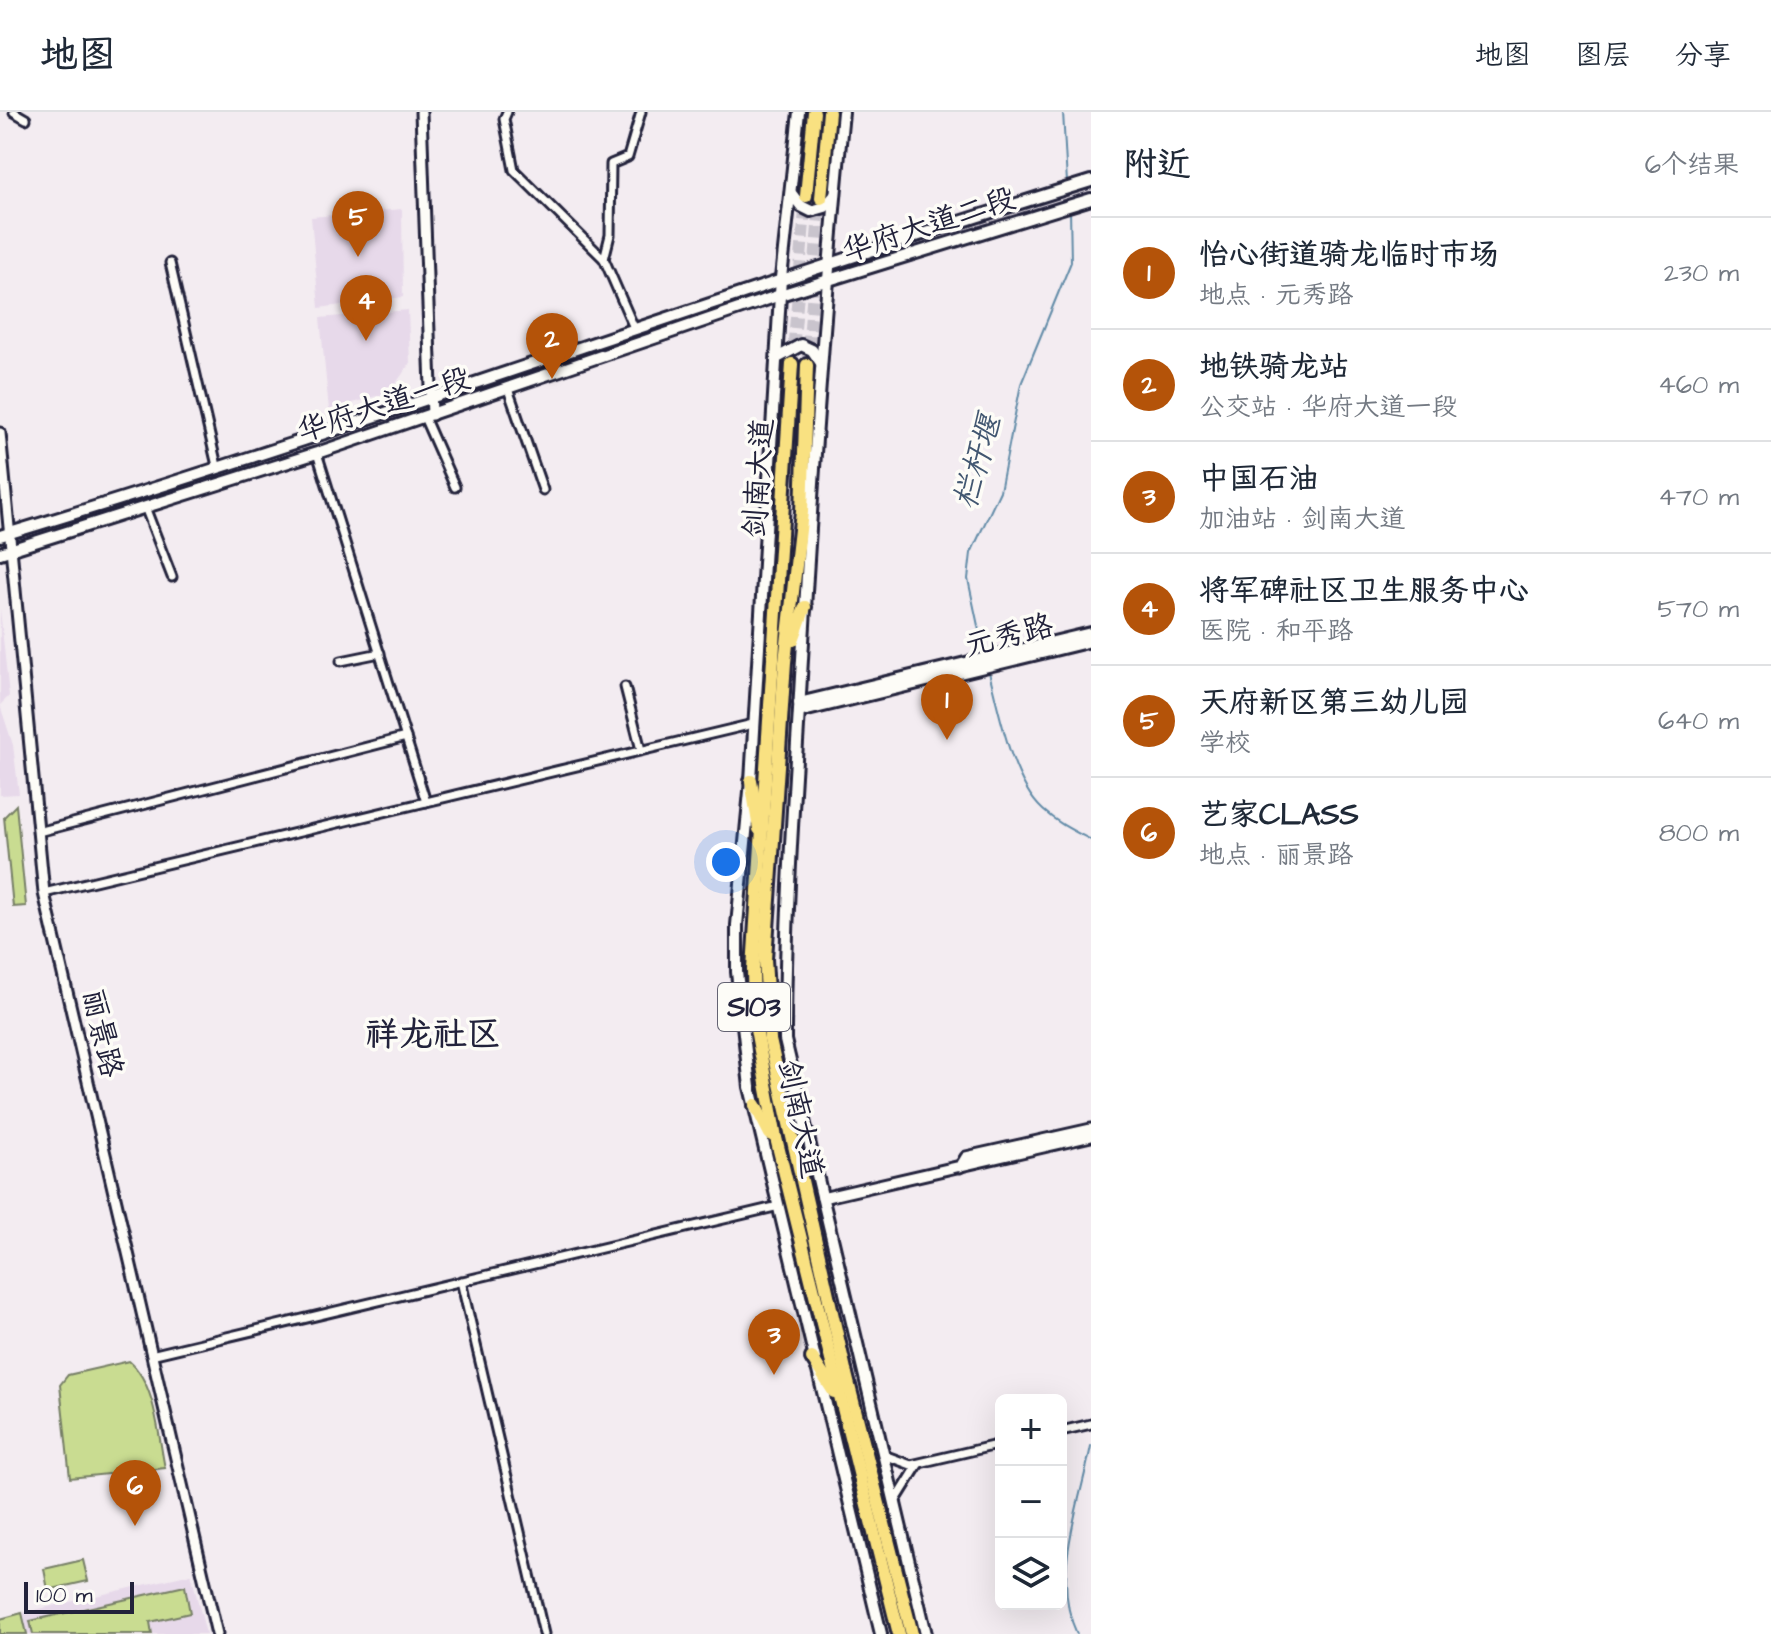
<!DOCTYPE html>
<html lang="zh">
<meta charset="utf-8">
<style>
:root{--surface:#fff;--page:#f6f6f7;--text:#1f2937;--muted:#747a83;--line:#e0e1e3;--accent:#b45309}
body{margin:0;font-family:"Architects Daughter","LXGW WenKai TC",sans-serif;background:var(--page);color:var(--text)}
.controls{position:absolute;right:24px;bottom:24px;display:grid;overflow:hidden;border-radius:12px;box-shadow:0 8px 32px #0002}
.controls button{width:72px;height:72px;display:grid;place-items:center;padding:0;border:0;border-bottom:2px solid var(--line);background:var(--surface);color:var(--text);font:40px sans-serif}
.scale{position:absolute;left:24px;bottom:20px;width:110px;box-sizing:border-box;padding-left:8px;border:4px solid #22223b;border-top:0;font-size:22px;line-height:28px;white-space:nowrap;color:#22223b;-webkit-text-stroke:6px #fdfcf7;paint-order:stroke}
.you{position:absolute;left:726px;top:750px;width:28px;height:28px;margin:-20px;border:6px solid #fff;border-radius:50%;background:#1a73e8;box-shadow:0 0 0 12px #1a73e833}
.badge{display:grid;place-items:center;width:52px;height:52px;border-radius:50%;background:var(--accent);color:#fff;font-size:26px;font-weight:700}
.pin{position:absolute;translate:-50% -66px;filter:drop-shadow(0 2px 4px #0008)}
.pin::after{content:'';position:absolute;top:42px;width:28px;height:24px;background:inherit;clip-path:polygon(0 0,100% 0,50% 100%)}
.list{margin:0;padding:0;list-style:none}
h2{display:flex;justify-content:space-between;align-items:center;height:104px;margin:0;padding:0 32px;font-size:34px}
h2 small{font-size:26px;font-weight:400;color:var(--muted)}
.list li{display:grid;grid-template-columns:52px 1fr auto;gap:24px;align-items:center;box-sizing:border-box;height:112px;padding:0 32px;border-top:2px solid var(--line)}
.list b{display:block;font-size:30px;white-space:nowrap}
.list p{margin:0;font-size:26px;white-space:nowrap;color:var(--muted)}
.list em{font-size:26px;font-style:normal;color:var(--muted)}
.icon{flex:none;width:44px;height:44px;fill:none;stroke:currentColor;stroke-width:2;stroke-linecap:round;stroke-linejoin:round}
.map{position:relative;flex:none;width:1091px;height:1522px;overflow:hidden}
header{display:flex;align-items:center;gap:48px;box-sizing:border-box;height:112px;padding:0 40px;background:var(--surface);border-bottom:2px solid var(--line)}
header strong{font-size:38px}
nav{display:flex;gap:44px;margin-inline-start:auto;font-size:28px}
main{display:flex}
aside{flex:1;background:var(--surface)}
.map>svg:first-child{display:block}
.built{fill:#e7d9ea}
.green{fill:#c9dc91;stroke:#767f66;stroke-width:2}
.lines{fill:none;stroke-linecap:round;stroke-linejoin:round}
.stream{stroke:#638ca8;stroke-width:2}
.trunk-tunnel{stroke:#c9c4cd;stroke-width:12;stroke-dasharray:12 6;stroke-linecap:butt}
.minor-casing{stroke:#22223b;stroke-width:13}
.tertiary-casing{stroke:#22223b;stroke-width:15}
.secondary-casing{stroke:#22223b;stroke-width:16}
.trunk-casing{stroke:#22223b;stroke-width:18}
.minor{stroke:#fdfcf7;stroke-width:7}
.tertiary{stroke:#fdfcf7;stroke-width:9}
.secondary{stroke:#fdfcf7;stroke-width:10}
.trunk{stroke:#f9e181;stroke-width:12}
.labels{text-anchor:middle;dominant-baseline:central;stroke-width:7;stroke-linejoin:round;paint-order:stroke}
.shield{fill:#fdfcf7;stroke:#646373;stroke-width:2}
.shield-label{font-size:28px;font-weight:bold;fill:#22223b}
.street-label{font-size:30px;fill:#22223b;stroke:#fdfcf7}
.water-label{font-size:32px;font-style:italic;fill:#425771;stroke:#fdfcf7}
.quarter-label{font-size:34px;font-weight:bold;fill:#22223b;stroke:#fdfcf7}
</style>
<header>
<strong>地图</strong>
<nav><a>地图</a><a>图层</a><a>分享</a></nav>
</header>
<main>
<div class="map">
<svg width="1091" height="1522" viewBox="0 0 1091 1522">
<rect width="100%" height="100%" fill="#f3ecf1"/>
<filter id="ink" filterUnits="userSpaceOnUse"><feTurbulence type="fractalNoise" baseFrequency=".0125" numOctaves="2"/><feDisplacementMap in="SourceGraphic" scale="16" xChannelSelector="R" yChannelSelector="G"/><feConvolveMatrix kernelMatrix="1 2 1 2 8 2 1 2 1" color-interpolation-filters="sRGB"/></filter>
<g filter="url(#ink)">
<!-- built -->
<g class="built">
<polygon points="402,97 403,185 319,196 311,105"/>
<polygon points="408,198 410,251 390,280 329,298 320,206"/>
<polygon points="0,497 9,584 0,593 13,633 19,682 0,683"/>
<polygon points="191,1462 206,1522 27,1522 22,1501"/>
</g>
<!-- green -->
<g class="green">
<polygon points="16,693 26,794 13,795 4,705"/>
<path d="M129 1249C156 1272 158 1323 165 1356L70 1366 60 1273 68 1263Z"/>
<polygon points="83,1448 88,1469 48,1478 44,1457"/>
<polygon points="185,1474 190,1501 150,1510 152,1522 33,1522 30,1509"/>
<polygon points="22,1501 27,1522 0,1522 0,1507"/>
</g>
<g class="lines">
<!-- stream -->
<g class="stream">
<polyline points="1063,0 1067,71"/>
<polyline points="984,542 968,467 971,441 1000,379 1021,272 1071,150 1070,97"/>
<path d="M989 560C999 599 1012 670 1043 698 1057 711 1074 719 1091 728"/>
<path d="M1077 1522C1050 1466 1080 1392 1091 1334"/>
</g>
<!-- trunk-tunnel -->
<g class="trunk-tunnel">
<polyline points="792,252 806,87"/>
<polyline points="807,253 820,88"/>
</g>
<defs>
<g id="minor">
<polyline points="14,0 26,7"/>
<polyline points="507,0 504,7 514,58 604,147 635,218"/>
<polyline points="604,147 610,123 611,52 628,45 641,0"/>
<polyline points="170,151 217,354"/>
<polyline points="508,277 543,378"/>
<polyline points="424,305 455,375"/>
<polyline points="317,341 426,690"/>
<polyline points="145,395 172,465"/>
<polyline points="341,549 380,541"/>
<polyline points="625,575 641,638"/>
<polyline points="38,720 406,625"/>
<polyline points="44,781 753,612"/>
<polyline points="461,1169 544,1522"/>
<polyline points="151,1243 779,1094"/>
<polyline points="1061,1319 1091,1312"/>
<polyline points="884,1343 911,1353 1001,1332"/>
<polyline points="895,1390 918,1353"/>
</g>
<g id="tertiary">
<polyline points="421,0 432,303"/>
<polyline points="0,321 44,781 217,1522"/>
<polyline points="960,1055 966,1045 1091,1017"/>
<polyline points="822,1086 1091,1024"/>
</g>
<g id="secondary">
<polyline points="799,0 781,166 751,669 737,813 737,860 750,975 881,1522"/>
<path d="M843 0C824 194 811 387 800 582 793 697 785 812 785 928L926 1522"/>
<polyline points="791,81 801,94 811,99 825,95 835,83"/>
<polyline points="777,246 801,233 812,238 821,251"/>
<path d="M0 424C366 314 725 181 1091 69"/>
<polyline points="0,441 317,341 780,183 1091,87"/>
<polyline points="799,591 1091,521"/>
<polyline points="799,600 1091,529"/>
</g>
<g id="trunk">
<polyline points="806,84 814,0"/>
<polyline points="821,86 829,0"/>
<polyline points="792,252 753,857 754,906 776,1026 899,1522"/>
<polyline points="807,253 802,400 785,550 765,847 770,928 846,1262 912,1522"/>
<polyline points="793,528 805,495"/>
<polyline points="751,669 759,717"/>
<polyline points="755,993 770,1022"/>
<polyline points="812,1246 834,1280"/>
</g>
</defs>
<!-- minor casing -->
<use href="#minor" class="minor-casing"/>
<!-- tertiary casing -->
<use href="#tertiary" class="tertiary-casing"/>
<!-- secondary casing -->
<use href="#secondary" class="secondary-casing"/>
<!-- trunk casing -->
<use href="#trunk" class="trunk-casing"/>
<!-- minor -->
<use href="#minor" class="minor"/>
<!-- tertiary -->
<use href="#tertiary" class="tertiary"/>
<!-- secondary -->
<use href="#secondary" class="secondary"/>
<!-- trunk -->
<use href="#trunk" class="trunk"/>
</g>
</g>
<g class="labels">
<!-- shield labels -->
<rect class="shield" x="718" y="871" width="72" height="48" rx="6"/>
<g class="shield-label">
<text x="754" y="895">S103</text>
</g>
<!-- street labels -->
<g class="street-label">
<text transform="translate(929 113) rotate(-18)">华府大道二段</text>
<text transform="translate(384 293) rotate(-18)">华府大道一段</text>
<text transform="translate(759 366) rotate(-86)">剑南大道</text>
<text transform="translate(1009 524) rotate(-14)">元秀路</text>
<text transform="translate(102 921) rotate(77)">丽景路</text>
<text transform="translate(800 1007) rotate(78)">剑南大道</text>
</g>
<!-- water labels -->
<g class="water-label">
<text transform="translate(978 350) rotate(-74)">栏杆堰</text>
</g>
<!-- quarter labels -->
<g class="quarter-label">
<text x="433" y="923">祥龙社区</text>
</g>
</g>
</svg>
<div class="controls">
<button>+</button>
<button>−</button>
<button><svg class="icon" aria-label="layers" viewBox="0 0 24 24"><path d="M12 4l9 5-9 5-9-5zM3 14l9 5 9-5"/></svg></button>
</div>
<div class="scale">100 m</div>
<div class="you"></div>
<div class="pin badge" style="left:947px;top:628px">1</div>
<div class="pin badge" style="left:552px;top:267px">2</div>
<div class="pin badge" style="left:774px;top:1263px">3</div>
<div class="pin badge" style="left:366px;top:229px">4</div>
<div class="pin badge" style="left:358px;top:145px">5</div>
<div class="pin badge" style="left:135px;top:1414px">6</div>
</div>
<aside>
<h2>附近<small>6个结果</small></h2>
<ul class="list">
<li><span class="badge">1</span><div><b>怡心街道骑龙临时市场</b><p>地点 · 元秀路</p></div><em>230 m</em></li>
<li><span class="badge">2</span><div><b>地铁骑龙站</b><p>公交站 · 华府大道一段</p></div><em>460 m</em></li>
<li><span class="badge">3</span><div><b>中国石油</b><p>加油站 · 剑南大道</p></div><em>470 m</em></li>
<li><span class="badge">4</span><div><b>将军碑社区卫生服务中心</b><p>医院 · 和平路</p></div><em>570 m</em></li>
<li><span class="badge">5</span><div><b>天府新区第三幼儿园</b><p>学校</p></div><em>640 m</em></li>
<li><span class="badge">6</span><div><b>艺家CLASS</b><p>地点 · 丽景路</p></div><em>800 m</em></li>
</ul>
</aside>
</main>
